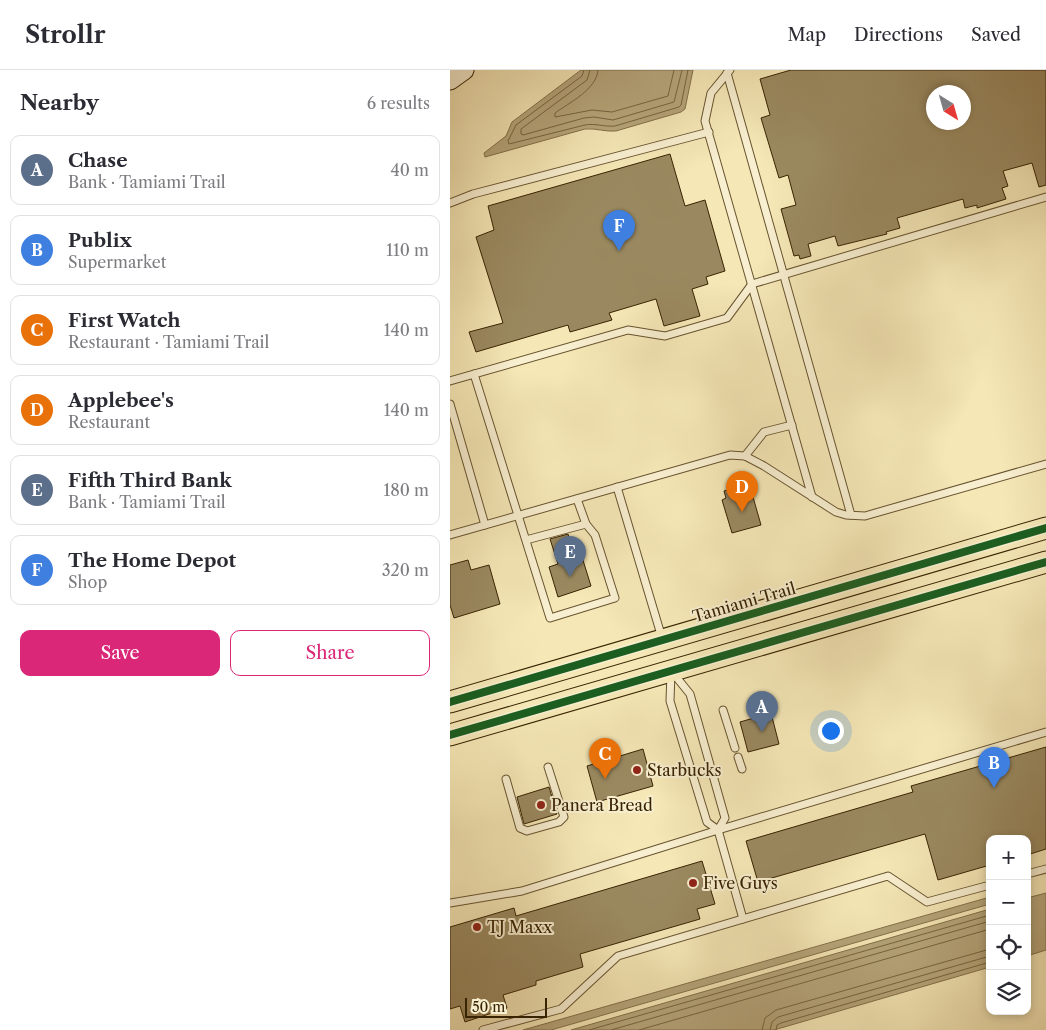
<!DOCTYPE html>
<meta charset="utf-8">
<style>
:root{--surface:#fff;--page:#f2f2f3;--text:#2b2b33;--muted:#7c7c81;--line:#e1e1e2;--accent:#db2777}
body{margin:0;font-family:"Libre Caslon Text",serif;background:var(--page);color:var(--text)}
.controls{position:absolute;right:15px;bottom:15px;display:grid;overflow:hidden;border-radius:10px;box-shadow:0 2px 8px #0003}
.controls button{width:45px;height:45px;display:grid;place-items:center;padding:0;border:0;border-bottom:1px solid var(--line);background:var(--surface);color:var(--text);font:25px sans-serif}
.compass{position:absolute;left:476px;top:15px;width:45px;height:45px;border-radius:50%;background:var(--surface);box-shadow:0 2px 8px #0003;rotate:143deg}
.scale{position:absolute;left:15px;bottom:12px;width:82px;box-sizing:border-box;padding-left:5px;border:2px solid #382302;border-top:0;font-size:14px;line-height:18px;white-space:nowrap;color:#382302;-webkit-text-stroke:4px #f8efd0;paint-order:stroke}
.you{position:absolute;left:380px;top:660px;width:18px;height:18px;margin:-12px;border:4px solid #fff;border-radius:50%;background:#1a73e8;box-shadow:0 0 0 8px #1a73e833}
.badge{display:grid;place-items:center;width:32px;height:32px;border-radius:50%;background:var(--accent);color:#fff;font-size:16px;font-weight:700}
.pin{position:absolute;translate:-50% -41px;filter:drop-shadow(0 1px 2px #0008)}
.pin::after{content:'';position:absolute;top:26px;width:18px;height:15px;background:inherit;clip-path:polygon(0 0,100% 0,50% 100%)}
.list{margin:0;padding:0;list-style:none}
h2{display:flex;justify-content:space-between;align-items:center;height:65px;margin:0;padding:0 20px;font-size:21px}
h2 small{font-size:16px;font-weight:400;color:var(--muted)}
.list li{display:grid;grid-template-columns:32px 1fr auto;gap:15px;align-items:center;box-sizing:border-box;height:70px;margin:0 10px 10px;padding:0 10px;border:1px solid var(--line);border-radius:10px}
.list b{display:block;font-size:19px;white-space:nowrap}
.list p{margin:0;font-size:16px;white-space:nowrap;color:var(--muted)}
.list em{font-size:16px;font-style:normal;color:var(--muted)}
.actions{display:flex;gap:10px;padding:15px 20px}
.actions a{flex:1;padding:11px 0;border:1px solid var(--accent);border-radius:10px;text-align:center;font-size:18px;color:var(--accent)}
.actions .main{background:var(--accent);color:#fff}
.icon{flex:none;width:28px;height:28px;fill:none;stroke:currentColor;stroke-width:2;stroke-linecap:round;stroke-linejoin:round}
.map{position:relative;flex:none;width:596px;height:960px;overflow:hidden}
header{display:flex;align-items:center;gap:30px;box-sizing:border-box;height:70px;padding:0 25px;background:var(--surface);border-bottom:1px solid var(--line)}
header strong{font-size:24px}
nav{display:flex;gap:28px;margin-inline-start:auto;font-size:18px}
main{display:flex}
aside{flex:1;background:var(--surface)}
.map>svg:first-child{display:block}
.water{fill:#b5a479;stroke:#837049}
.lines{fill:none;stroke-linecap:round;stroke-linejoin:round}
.shore{stroke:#76643e;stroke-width:1}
.building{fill:#9a8960;stroke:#382302;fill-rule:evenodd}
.lane-casing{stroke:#67542f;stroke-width:9}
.secondary-casing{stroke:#382302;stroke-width:21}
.primary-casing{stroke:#382302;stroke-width:23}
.lane{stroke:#f8efd0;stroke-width:7}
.secondary{stroke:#f8efd0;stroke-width:19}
.primary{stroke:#f5e7b6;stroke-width:21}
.cycleway-casing{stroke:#f8efd0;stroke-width:11}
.cycleway{stroke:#1b5e20;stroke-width:8}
.poi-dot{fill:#8f2418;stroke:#f8efd0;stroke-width:2}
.labels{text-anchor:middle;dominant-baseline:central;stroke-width:4;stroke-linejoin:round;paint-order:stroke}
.street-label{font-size:16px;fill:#382302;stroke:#f8efd0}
.poi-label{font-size:16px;fill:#382302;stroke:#f8efd0;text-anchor:start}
</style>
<header>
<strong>Strollr</strong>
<nav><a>Map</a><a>Directions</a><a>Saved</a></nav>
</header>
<main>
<aside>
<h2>Nearby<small>6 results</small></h2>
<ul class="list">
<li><span class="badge" style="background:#5c6f8a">A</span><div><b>Chase</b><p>Bank · Tamiami Trail</p></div><em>40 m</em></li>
<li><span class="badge" style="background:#3f7fe0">B</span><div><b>Publix</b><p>Supermarket</p></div><em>110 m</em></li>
<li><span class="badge" style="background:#e8710a">C</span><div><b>First Watch</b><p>Restaurant · Tamiami Trail</p></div><em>140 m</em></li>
<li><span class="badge" style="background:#e8710a">D</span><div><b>Applebee's</b><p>Restaurant</p></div><em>140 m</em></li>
<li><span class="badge" style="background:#5c6f8a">E</span><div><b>Fifth Third Bank</b><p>Bank · Tamiami Trail</p></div><em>180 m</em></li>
<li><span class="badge" style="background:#3f7fe0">F</span><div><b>The Home Depot</b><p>Shop</p></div><em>320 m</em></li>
</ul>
<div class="actions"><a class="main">Save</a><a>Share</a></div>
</aside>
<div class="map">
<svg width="596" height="960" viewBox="0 0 596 960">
<rect width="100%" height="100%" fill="#f5e7b6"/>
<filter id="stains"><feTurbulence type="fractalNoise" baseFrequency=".004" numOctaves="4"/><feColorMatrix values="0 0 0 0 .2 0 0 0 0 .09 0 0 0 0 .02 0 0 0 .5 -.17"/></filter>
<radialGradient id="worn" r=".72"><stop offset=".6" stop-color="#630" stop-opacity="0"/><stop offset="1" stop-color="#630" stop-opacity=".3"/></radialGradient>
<!-- water -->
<g class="water">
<path d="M131 0H243L235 39 231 42 166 61C155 62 146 58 135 59L35 87 34 83 56 66 62 52Z"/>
<polygon points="596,823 596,880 577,886 577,828"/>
<polygon points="540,827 540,834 101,960 73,960"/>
<polygon points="540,839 540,897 324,960 121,960"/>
</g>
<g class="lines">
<!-- shore -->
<g class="shore">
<path d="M134 0 132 6 66 55 58 71 59 74 135 55C145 53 154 57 165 56L229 37 231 35 238 0"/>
<polyline points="140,0 137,10 71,59 71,64 73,65 134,48 144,47 163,50 224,32 232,0"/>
<path d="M148 0C147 19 119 33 105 43V47L142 40 162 42 218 26 224 0"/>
<polyline points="139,960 540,845"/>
<polyline points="161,960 540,851"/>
<polyline points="189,960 540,859"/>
<polyline points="312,960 315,948 326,940 540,879"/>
<polyline points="320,960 322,952 328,947 540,886"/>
<polyline points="326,960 327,955 331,953 540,892"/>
</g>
</g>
<!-- building -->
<g class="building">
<path d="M341 0H596V115L589 117 582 93 553 101 558 116 552 118 556 129 527 138V135L515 138 513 129 447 148 450 158 436 162 437 164 388 176 385 166 358 174 361 186 350 189 349 185 344 186 331 139 346 135 338 105 329 108 311 48 320 45 310 9ZM484 22H514V52H484Z"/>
<polygon points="220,84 235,136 255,130 275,201 256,207 258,214 242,219 250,246 214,256 206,229 159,243 162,250 120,262 118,255 26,282 19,262 53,253 26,167 44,160 38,136"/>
<polygon points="299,413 311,455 282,463 272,430 276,428 274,421"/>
<polygon points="118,464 125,489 132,487 141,516 108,527 99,497 108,494 100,469"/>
<polygon points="18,490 21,500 39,495 50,534 4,548 0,535 0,495"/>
<polygon points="321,643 329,674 298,682 290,652"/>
<polygon points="596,677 596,779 577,785 577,769 540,769 540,795 488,810 475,764 308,812 296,771 463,722 461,716"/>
<polygon points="193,679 203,716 147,732 137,696"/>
<polygon points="99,717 107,744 74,754 67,727"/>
<polygon points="252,791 265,834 247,839 250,849 130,884 133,897 86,911 86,915 53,925 57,938 15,952 10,936 0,939 0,857 64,838 66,846"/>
</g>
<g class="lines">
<defs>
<g id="lane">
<polyline points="280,0 261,23 255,51 362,427"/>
<polyline points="277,3 401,445"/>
<polyline points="0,133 23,124 259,62"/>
<polyline points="24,304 100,548 165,528 145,465 136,454 76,470"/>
<polyline points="0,311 178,260 215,266 277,248 302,214 596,127"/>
<polyline points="0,334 35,455"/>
<polyline points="295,386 314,362 342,355"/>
<polyline points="167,417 212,568"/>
<polyline points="127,429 136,454"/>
<polyline points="0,465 280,385 295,386 314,396 386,442 396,445 415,446 596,394"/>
<polyline points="221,603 220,631 257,752 268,760 293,849"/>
<polyline points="223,603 240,624 275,748 268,760"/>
<polyline points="273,640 285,678"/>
<polyline points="288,687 292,699"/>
<polyline points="56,709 70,758 77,761 109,752 114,747 98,697"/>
<polyline points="577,804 596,799"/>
<polyline points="0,833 72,821 268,760 596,662"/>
<polyline points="33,960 111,939 168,886 438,806 477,832 540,815"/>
</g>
<polyline id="secondary" points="0,10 14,0"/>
<g id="primary">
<polyline points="0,632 596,458"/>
<polyline points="0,665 596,492"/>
</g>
</defs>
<!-- lane casing -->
<use href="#lane" class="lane-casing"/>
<!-- secondary casing -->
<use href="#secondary" class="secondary-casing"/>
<!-- primary casing -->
<use href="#primary" class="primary-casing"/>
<!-- lane -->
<use href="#lane" class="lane"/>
<!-- secondary -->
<use href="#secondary" class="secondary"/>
<!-- primary -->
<use href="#primary" class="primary"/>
<defs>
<g id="cycleway">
<polyline points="0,632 596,458"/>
<polyline points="0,665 596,492"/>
</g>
</defs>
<!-- cycleway casing -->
<use href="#cycleway" class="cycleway-casing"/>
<!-- cycleway -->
<use href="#cycleway" class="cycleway"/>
</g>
<!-- markers -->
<g class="poi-dot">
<circle cx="187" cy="700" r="5"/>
<circle cx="91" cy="735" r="5"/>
<circle cx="243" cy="813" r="5"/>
<circle cx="27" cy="857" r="5"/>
</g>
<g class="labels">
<!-- street labels -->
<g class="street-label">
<text transform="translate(294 532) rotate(-16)">Tamiami Trail</text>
</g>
<!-- poi labels -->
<g class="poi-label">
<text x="197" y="700">Starbucks</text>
<text x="101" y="735">Panera Bread</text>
<text x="253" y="813">Five Guys</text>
<text x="37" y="857">TJ Maxx</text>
</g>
</g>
<rect width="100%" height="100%" filter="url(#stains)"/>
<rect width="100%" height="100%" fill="url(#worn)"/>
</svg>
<div class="controls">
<button>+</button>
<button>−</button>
<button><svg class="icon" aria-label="locate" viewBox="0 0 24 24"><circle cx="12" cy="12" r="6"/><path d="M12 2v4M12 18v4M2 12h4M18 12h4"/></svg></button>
<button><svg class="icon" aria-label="layers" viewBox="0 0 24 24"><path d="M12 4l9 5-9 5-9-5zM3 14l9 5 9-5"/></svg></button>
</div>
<svg class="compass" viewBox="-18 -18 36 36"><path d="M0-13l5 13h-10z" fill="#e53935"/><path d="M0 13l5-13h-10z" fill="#7c7c81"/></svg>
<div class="scale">50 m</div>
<div class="you"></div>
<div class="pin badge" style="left:312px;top:662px;background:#5c6f8a">A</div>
<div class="pin badge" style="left:544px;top:718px;background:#3f7fe0">B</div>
<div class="pin badge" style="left:155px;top:709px;background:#e8710a">C</div>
<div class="pin badge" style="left:292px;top:442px;background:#e8710a">D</div>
<div class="pin badge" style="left:120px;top:507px;background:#5c6f8a">E</div>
<div class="pin badge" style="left:169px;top:181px;background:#3f7fe0">F</div>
</div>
</main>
